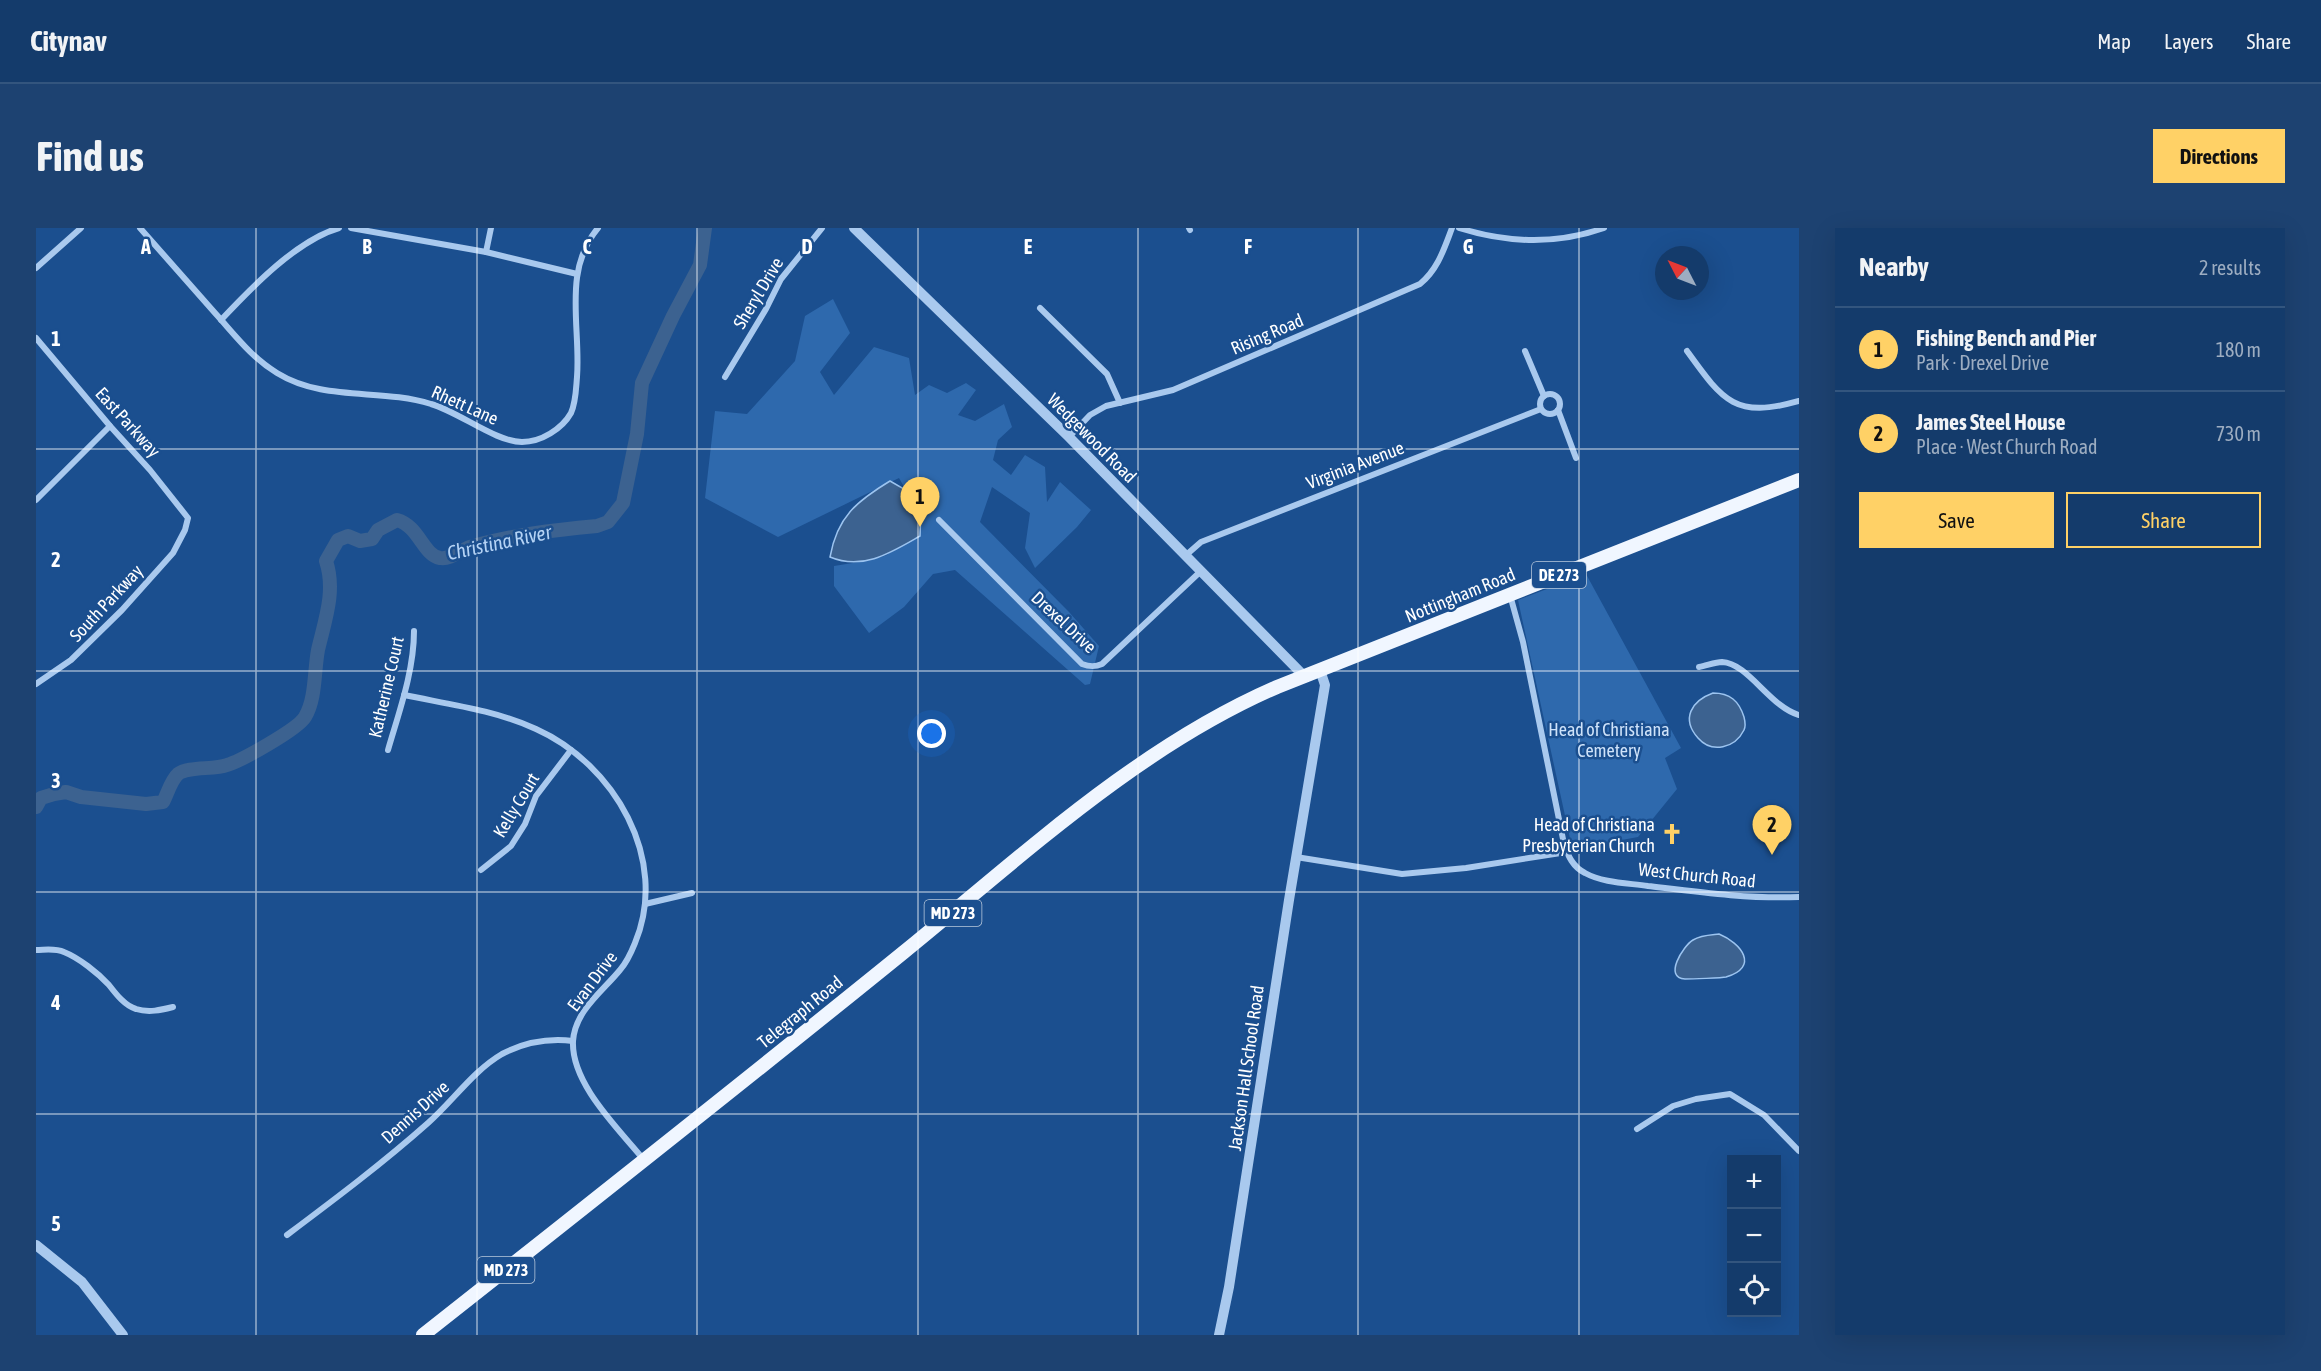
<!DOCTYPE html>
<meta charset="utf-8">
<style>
:root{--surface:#143b6b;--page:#1d4271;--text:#f1f3f6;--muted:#9dadc1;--line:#33557e;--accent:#ffd166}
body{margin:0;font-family:"Asap Condensed",sans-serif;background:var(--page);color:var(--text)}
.controls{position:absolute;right:18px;bottom:18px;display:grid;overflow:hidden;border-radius:0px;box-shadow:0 6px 24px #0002}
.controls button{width:54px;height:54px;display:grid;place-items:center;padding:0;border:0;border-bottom:2px solid var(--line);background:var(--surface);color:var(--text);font:30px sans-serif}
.compass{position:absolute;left:1619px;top:18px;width:54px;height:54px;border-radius:50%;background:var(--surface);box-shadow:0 6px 24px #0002;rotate:312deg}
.you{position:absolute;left:896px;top:506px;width:21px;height:21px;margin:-15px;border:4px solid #fff;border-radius:50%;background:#1a73e8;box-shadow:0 0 0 9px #1a73e833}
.badge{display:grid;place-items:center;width:39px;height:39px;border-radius:50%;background:var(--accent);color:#111;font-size:20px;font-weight:700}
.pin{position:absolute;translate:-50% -50px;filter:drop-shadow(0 2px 3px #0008)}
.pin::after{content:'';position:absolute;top:32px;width:21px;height:18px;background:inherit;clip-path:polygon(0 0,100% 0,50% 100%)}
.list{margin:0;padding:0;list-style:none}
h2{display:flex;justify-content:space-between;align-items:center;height:78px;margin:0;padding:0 24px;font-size:26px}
h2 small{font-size:20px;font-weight:400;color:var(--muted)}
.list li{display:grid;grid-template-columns:39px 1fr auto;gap:18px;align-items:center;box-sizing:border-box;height:84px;padding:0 24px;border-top:2px solid var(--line)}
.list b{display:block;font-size:22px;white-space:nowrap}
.list p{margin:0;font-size:20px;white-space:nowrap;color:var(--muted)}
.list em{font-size:20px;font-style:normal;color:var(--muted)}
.actions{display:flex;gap:12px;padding:18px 24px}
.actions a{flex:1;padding:14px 0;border:2px solid var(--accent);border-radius:0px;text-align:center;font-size:21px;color:var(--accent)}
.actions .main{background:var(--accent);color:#111}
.icon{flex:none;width:33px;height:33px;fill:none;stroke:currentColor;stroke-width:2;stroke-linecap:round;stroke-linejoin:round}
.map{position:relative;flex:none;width:1763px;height:1107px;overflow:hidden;border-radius:0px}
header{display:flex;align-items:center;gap:36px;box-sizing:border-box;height:84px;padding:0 30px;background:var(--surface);border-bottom:2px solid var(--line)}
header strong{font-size:28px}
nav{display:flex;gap:33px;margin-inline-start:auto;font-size:21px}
.intro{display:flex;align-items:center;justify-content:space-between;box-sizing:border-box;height:144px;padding:0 36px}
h1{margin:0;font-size:42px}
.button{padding:15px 27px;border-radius:0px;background:var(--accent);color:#111;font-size:21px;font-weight:700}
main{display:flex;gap:36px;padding:0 36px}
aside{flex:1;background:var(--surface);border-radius:0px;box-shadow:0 6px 24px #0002}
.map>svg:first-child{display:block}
.green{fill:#2e69ad}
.water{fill:#3c6290;stroke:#9cc4f0;stroke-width:1.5}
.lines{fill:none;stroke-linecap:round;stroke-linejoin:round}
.river{stroke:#3c6290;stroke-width:14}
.minor{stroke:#a9c9ee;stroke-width:6}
.tertiary{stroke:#a9c9ee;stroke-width:10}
.primary{stroke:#f0f6ff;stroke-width:14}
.grid{fill:none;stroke:#fff;stroke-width:1.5;stroke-opacity:0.55}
.labels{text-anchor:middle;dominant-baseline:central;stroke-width:5;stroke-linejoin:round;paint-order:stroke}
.shield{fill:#1b4f8f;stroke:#bbcadd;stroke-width:1.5}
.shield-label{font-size:16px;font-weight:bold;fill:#fff}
.street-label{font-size:18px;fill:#fff;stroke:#1b4f8f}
.park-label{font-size:18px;fill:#cfe3fa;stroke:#1b4f8f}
.poi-label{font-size:18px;fill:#fff;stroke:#1b4f8f;text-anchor:end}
.water-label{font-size:20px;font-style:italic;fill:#b5d3f5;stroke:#1b4f8f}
.grid-label{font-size:20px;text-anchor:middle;font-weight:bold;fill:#fff;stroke:#1b4f8f;stroke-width:5;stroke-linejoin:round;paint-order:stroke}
</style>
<header>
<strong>Citynav</strong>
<nav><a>Map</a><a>Layers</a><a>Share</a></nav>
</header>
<div class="intro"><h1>Find us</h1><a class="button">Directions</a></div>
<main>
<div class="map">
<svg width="1763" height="1107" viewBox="0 0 1763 1107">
<rect width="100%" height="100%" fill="#1b4f8f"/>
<!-- green -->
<g class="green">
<polygon points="797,71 814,105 784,144 798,167 838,119 873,130 879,167 893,157 911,165 930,155 940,162 922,187 939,193 968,176 976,199 962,212 957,232 975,247 989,227 1009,239 1011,274 1024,254 1055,282 1041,299 999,340 989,320 994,285 956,259 944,294 1033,384 1063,418 1054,456 1049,457 919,342 897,346 868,379 833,405 798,358 798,338 835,332 851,327 884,287 863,250 742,309 669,270 679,183 711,186 759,133 769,88"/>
<polygon points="1550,346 1645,520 1629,530 1641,561 1602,609 1542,620 1535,615 1482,372"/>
</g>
<!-- water -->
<g class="water">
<path d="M854 253 868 261 885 281 884 308C856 324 827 343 794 329 801 289 821 273 854 253Z"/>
<path d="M1677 465C1694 465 1703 473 1708 489 1709 493 1710 498 1708 502 1699 520 1676 526 1662 510 1645 491 1655 473 1677 465Z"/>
<path d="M1683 706C1705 715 1724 739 1690 749 1686 750 1655 751 1649 751 1627 750 1647 718 1657 712 1665 707 1674 707 1683 706Z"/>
</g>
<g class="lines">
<!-- river -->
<path class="river" d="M0 579 5 570 18 566 30 564 45 569 110 576 127 574C131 567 135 552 142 546 152 538 178 542 191 537 205 533 262 501 269 489 280 471 278 443 282 422 289 392 300 363 290 333L302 312 312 308 324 313 336 311 342 302 361 292C383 298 387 327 404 330 414 332 425 322 434 319 475 307 518 302 561 298L572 294 587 275 601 206 606 155 637 88 664 37 669 0"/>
<!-- minor -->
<g class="minor">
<path d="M104 0C129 28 154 57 179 85 199 107 215 129 241 145 288 174 344 160 395 176 423 184 460 214 486 214 505 214 526 201 535 185 540 174 540 160 541 149 545 99 526 43 562 0"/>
<polyline points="315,0 450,24 541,46"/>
<polyline points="1153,0 1154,2"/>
<path d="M1423 0C1471 15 1520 17 1568 0"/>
<polyline points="450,24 455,0"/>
<polyline points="0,40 45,0"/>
<polyline points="1004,80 1071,146 1084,175"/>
<path d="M185 92C215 60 261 12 303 0"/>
<polyline points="0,110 74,198 114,242 152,290 149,302 137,325 86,382 35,432 0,456"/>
<polyline points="1489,123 1508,168"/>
<path d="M1651 123C1687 173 1699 191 1763 173"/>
<polyline points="689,149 730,81 745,51 786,0"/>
<circle cx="1514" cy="176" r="10"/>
<polyline points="1522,182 1540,230"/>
<path d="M1033 209 1054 187 1070 178 1137 162 1384 56C1402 41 1408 21 1416 0"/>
<polyline points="0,272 74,198"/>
<path d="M903 292 1046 436C1054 439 1059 439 1066 436L1165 343"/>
<polyline points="1149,328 1165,314 1505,181"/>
<path d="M1474 367 1487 414 1528 616C1532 628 1537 639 1549 645 1567 655 1592 655 1612 658 1662 664 1712 671 1763 669"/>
<path d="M1663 439C1670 438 1679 434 1686 434 1712 435 1734 479 1763 487"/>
<path d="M368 467C411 476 459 482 500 501 578 536 634 631 599 715 595 725 591 734 584 742 566 764 539 783 537 813 535 856 583 901 608 932"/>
<path d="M352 522C363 484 378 443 378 403"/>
<polyline points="1260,629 1366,646 1430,640 1531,624"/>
<polyline points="445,642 475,618 489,596 500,568 535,522"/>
<polyline points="609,676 656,665"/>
<path d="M0 722C9 722 19 720 28 724 43 730 62 745 73 757 80 766 89 778 100 781 113 785 125 782 137 779"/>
<polyline points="1601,901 1637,878 1660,871 1694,866 1728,887 1763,923"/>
<path d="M251 1007C299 971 347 935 392 895 417 873 437 843 466 826 489 814 512 810 537 813"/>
</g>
<!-- tertiary -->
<g class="tertiary">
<polyline points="818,0 1033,209 1268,448"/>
<polyline points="0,1017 46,1054 87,1107"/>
<polyline points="1183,1107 1193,1059 1253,672 1289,457 1284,442"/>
</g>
<!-- primary -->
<path class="primary" d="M387 1107C548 980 709 853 868 724 985 629 1102 519 1241 459L1763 252"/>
</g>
<!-- grid -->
<path class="grid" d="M220 0V1107M441 0V1107M661 0V1107M882 0V1107M1102 0V1107M1322 0V1107M1543 0V1107M0 221H1763M0 443H1763M0 664H1763M0 886H1763"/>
<!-- icons -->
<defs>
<symbol id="church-bare" viewBox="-9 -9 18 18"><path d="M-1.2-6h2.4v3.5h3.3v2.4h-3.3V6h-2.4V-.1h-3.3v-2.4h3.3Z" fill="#ffd166" stroke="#1b4f8f" stroke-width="2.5" paint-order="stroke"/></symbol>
</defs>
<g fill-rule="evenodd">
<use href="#church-bare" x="1621" y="591" width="30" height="30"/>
</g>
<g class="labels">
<!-- shield labels -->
<g class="shield">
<rect x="1496" y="334" width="54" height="26" rx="4.5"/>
<rect x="888.5" y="672" width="57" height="26" rx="4.5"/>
<rect x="441.5" y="1029" width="57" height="26" rx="4.5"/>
</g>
<g class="shield-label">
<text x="1523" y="347">DE 273</text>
<text x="917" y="685">MD 273</text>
<text x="470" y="1042">MD 273</text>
</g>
<!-- street labels -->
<g class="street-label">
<text transform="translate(722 65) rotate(-59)">Sheryl Drive</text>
<text transform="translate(1231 106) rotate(-23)">Rising Road</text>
<text transform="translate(429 177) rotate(24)">Rhett Lane</text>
<text transform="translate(92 194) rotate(48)">East Parkway</text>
<text transform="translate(1056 210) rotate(45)">Wedgewood Road</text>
<text transform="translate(1319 237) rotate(-21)">Virginia Avenue</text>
<text transform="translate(1424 367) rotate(-22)">Nottingham Road</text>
<text transform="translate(70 375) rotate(-47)">South Parkway</text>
<text transform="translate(1028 394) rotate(43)">Drexel Drive</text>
<text transform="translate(350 459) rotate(-77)">Katherine Court</text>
<text transform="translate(480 577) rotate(-59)">Kelly Court</text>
<text transform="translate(1661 647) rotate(6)">West Church Road</text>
<text transform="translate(556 753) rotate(-53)">Evan Drive</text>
<text transform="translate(764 784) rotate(-39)">Telegraph Road</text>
<text transform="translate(1210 840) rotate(-82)">Jackson Hall School Road</text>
<text transform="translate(379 884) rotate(-42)">Dennis Drive</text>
</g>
<!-- park labels -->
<g class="park-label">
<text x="1573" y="501">Head of Christiana<tspan x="1573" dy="21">Cemetery</tspan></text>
</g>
<!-- poi labels -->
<g class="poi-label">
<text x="1619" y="596">Head of Christiana<tspan x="1619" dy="21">Presbyterian Church</tspan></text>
</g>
<!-- water labels -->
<g class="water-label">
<text transform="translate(463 314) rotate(-12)">Christina River</text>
</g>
</g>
<g class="grid-label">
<text x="110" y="26">A</text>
<text x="331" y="26">B</text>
<text x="551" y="26">C</text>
<text x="771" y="26">D</text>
<text x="992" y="26">E</text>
<text x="1212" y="26">F</text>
<text x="1432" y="26">G</text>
<text x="20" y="118">1</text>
<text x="20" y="339">2</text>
<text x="20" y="560">3</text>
<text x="20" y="782">4</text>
<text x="20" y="1003">5</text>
</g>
</svg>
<div class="controls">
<button>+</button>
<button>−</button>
<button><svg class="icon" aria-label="locate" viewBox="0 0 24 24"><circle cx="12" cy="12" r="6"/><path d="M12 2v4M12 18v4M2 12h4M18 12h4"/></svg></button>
</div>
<svg class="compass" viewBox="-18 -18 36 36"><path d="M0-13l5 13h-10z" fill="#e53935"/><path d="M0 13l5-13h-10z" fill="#9dadc1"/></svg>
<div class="you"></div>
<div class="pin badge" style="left:884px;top:299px">1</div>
<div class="pin badge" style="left:1736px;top:627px">2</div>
</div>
<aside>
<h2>Nearby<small>2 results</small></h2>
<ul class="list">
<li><span class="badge">1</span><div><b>Fishing Bench and Pier</b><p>Park · Drexel Drive</p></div><em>180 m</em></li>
<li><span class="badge">2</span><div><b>James Steel House</b><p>Place · West Church Road</p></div><em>730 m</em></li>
</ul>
<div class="actions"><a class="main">Save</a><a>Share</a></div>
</aside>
</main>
